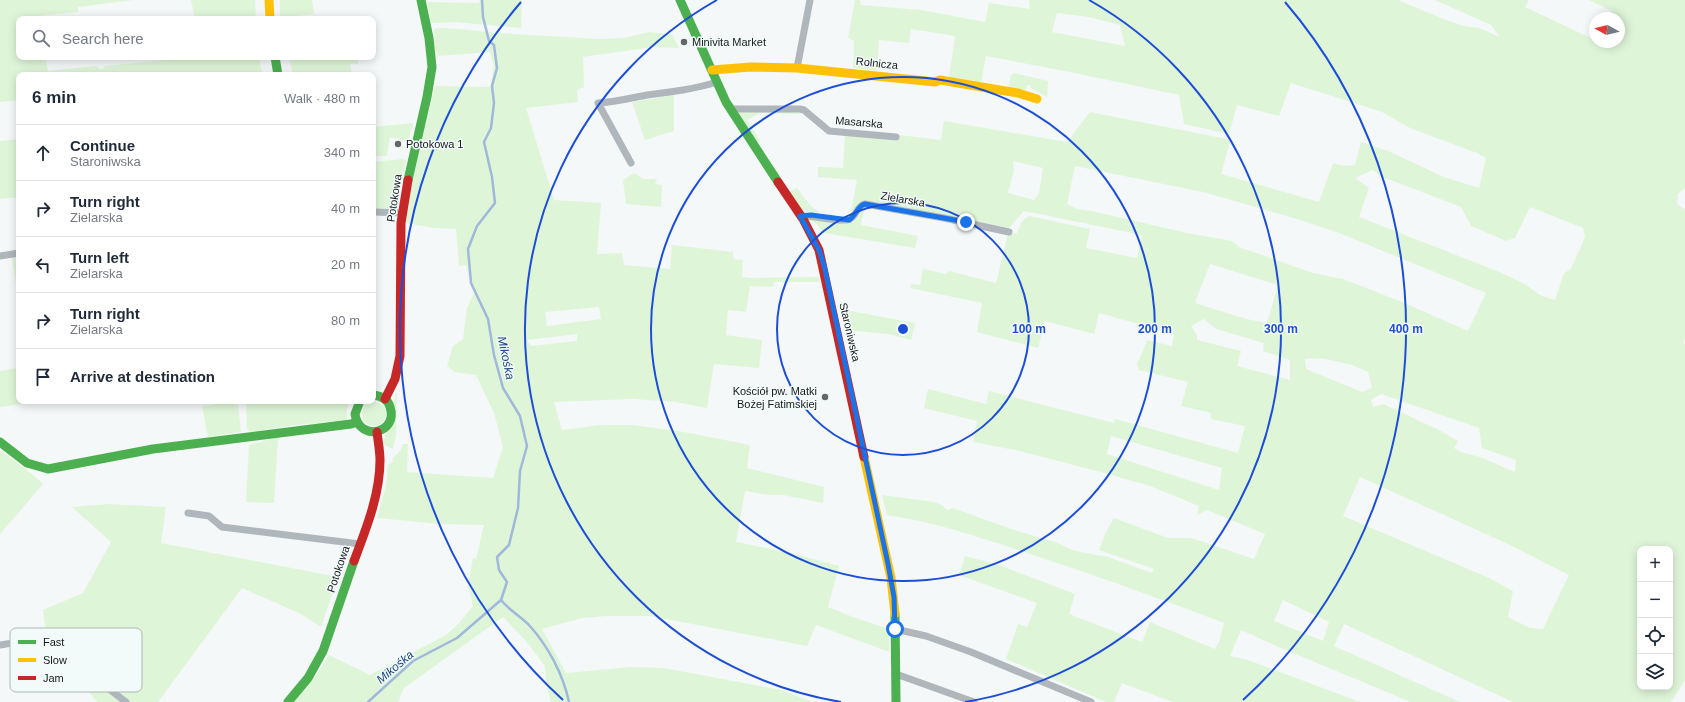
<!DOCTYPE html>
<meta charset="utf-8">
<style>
:root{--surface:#fff;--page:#f2f2f3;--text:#1f2937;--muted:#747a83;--line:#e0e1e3}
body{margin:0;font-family:Arial,sans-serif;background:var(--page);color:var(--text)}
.controls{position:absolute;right:12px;bottom:12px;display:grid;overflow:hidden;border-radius:8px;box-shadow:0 2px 10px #0003}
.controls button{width:36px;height:36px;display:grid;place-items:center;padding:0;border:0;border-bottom:1px solid var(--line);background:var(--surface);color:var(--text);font:20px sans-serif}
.compass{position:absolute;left:1589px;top:12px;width:36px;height:36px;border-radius:50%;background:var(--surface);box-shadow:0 2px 10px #0003;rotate:278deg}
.stop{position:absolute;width:12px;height:12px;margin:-9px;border:3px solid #1a73e8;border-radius:50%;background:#fff}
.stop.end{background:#1a73e8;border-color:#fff;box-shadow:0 1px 4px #0008}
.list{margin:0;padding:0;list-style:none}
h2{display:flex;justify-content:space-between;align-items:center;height:52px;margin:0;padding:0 16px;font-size:17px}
h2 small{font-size:13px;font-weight:400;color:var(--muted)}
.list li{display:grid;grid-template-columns:26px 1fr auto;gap:12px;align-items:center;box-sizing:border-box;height:56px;padding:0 16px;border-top:1px solid var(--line)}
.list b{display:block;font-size:15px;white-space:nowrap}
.list p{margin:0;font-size:13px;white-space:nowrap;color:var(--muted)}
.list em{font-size:13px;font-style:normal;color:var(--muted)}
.icon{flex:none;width:22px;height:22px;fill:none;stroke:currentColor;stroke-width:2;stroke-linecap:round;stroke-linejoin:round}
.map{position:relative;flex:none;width:1685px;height:702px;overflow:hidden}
.search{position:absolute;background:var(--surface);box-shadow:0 2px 10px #0003;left:16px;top:16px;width:360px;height:44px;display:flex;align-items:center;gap:10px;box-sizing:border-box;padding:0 14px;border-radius:8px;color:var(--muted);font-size:15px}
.panel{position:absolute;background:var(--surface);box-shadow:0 2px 10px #0003;left:16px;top:72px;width:360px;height:332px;border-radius:8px}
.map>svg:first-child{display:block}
.green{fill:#dff5d8;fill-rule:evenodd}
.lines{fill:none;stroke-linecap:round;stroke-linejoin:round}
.stream{stroke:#a0b8da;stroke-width:2.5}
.street{stroke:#afb7bc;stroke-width:7}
.fast{stroke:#4caf50;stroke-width:9}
.slow{stroke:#ffc107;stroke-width:9}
.jam{stroke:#c62828;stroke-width:9}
.route{stroke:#1a73e8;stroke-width:5}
.ring{fill:none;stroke:#1d4ed8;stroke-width:2}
.poi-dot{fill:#646767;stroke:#f2fafa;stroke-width:1.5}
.labels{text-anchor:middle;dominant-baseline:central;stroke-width:3;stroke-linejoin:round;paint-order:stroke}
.poi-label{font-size:11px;fill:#161919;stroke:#f2fafa;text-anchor:start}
.street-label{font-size:11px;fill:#161919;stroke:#f2fafa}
.water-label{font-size:12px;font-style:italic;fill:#1a457f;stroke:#f2fafa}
.key{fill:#f2fafa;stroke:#b0b6b6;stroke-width:1}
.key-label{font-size:11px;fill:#161919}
.centre{fill:#1d4ed8;stroke:#f2fafa;stroke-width:2}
.ring-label{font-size:12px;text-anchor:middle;font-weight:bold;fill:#1d4ed8;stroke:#f2fafa;stroke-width:3;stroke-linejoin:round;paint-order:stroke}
</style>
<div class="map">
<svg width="1685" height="702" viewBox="0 0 1685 702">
<rect width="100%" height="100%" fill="#f4f8f8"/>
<!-- green -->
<g class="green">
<polygon points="0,0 133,0 78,7 78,12 37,16 37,19 19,19 19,57 45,57 48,71 96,66 102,70 105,66 196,57 259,57 262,73 247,75 19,75 19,100 0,102"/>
<polygon points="191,0 255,0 256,19 195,19"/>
<polygon points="280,0 312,0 314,14 284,17 280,16"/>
<polygon points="480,0 522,0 521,28 454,22 431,23 427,2 479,3"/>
<path d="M855 0H860L861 5 921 10 985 22 989 3 1030 9 1029 0H1398L1446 20 1464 26 1479 28 1500 37 1491 25 1435 0H1529L1525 7 1595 40V42H1619V18H1609L1612 11 1589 0H1685V188L1678 194 1677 204 1685 210V339L1683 343 1685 344V680L1671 702H1513L1344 624 1334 646 1460 702H1411L1281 648 1241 630 1230 656 1248 660 1360 702H1173L1122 683 1114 702H1106L1006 659 1018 624 1027 627 1037 603 959 575 965 556 999 565 1075 594 1069 614 1142 642 1150 622 1215 649 1219 642 1224 623C1164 600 1103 578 1042 558 991 541 940 523 887 515L882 495 934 502 942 505 947 510 953 508 1011 529 1055 542 1075 551 1108 557 1152 573 1154 569 1099 550 1106 532 1114 518 1168 538H1191L1254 559 1265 534 1207 510 1197 515 1199 506 1150 486 1101 472 1015 450 973 442 977 421 924 408 928 389 986 404 989 391 1114 423 1115 419 1238 453 1245 426 1211 419V413L1181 406 1188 382 1139 370 1137 364 1143 351 1147 340 1172 346 1174 335 1157 329 1099 313 1094 334 1045 321 1038 348 977 332 982 303 910 288 911 284 920 285 923 269 946 274 949 271 996 283 1008 234 1017 233 1022 221 1029 216 1090 229 1086 248 1137 258 1142 235 1024 211 1009 228 902 207 865 202 859 203 851 212 857 180 818 177V167L843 168 845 135 897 141 899 135 941 140 944 121 1067 142 1090 112 1227 139 1230 142 1221 174 1319 202 1333 163 1345 166 1355 165 1361 142 1388 151 1444 177 1479 188 1486 158 1477 153 1410 128 1382 112 1291 83 1279 116 1237 105 1229 134 1184 124 1179 95 1075 73 986 56 981 83 949 78 955 36 911 29 909 43 879 40 877 71 853 68 854 41 848 38ZM1057 13 1089 17 1120 25 1125 46 1052 32ZM1013 161 1043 168 1039 193 1034 200 1008 193 1014 171ZM1075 166 1203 192 1297 219 1339 233 1486 293 1468 331 1402 302 1343 279 1313 273 1239 247 1232 241 1187 233 1096 212 1077 209 1067 204ZM1373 170 1380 176 1461 207 1471 226 1506 241 1515 238 1530 207 1583 228 1585 237 1571 269 1564 273 1555 300 1540 295 1525 284 1497 271 1359 217 1369 188 1355 178ZM1210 264 1278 285 1267 323 1246 319 1195 303ZM1204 319 1216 329 1264 343 1263 351 1290 360V380L1237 366 1241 351 1197 340V335L1191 326ZM1321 358 1352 365 1368 372 1372 388 1362 392 1306 369 1305 359ZM1381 394 1479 428 1482 448 1516 460 1515 472 1480 457 1461 452 1454 448 1458 441 1439 430 1383 404 1373 407 1371 400ZM1111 436 1222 468 1219 490 1107 454ZM1360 477 1508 544 1569 575 1543 629 1530 628 1508 617 1513 591 1487 577 1343 516ZM1640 549H1670V687H1640ZM1283 600 1329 622 1323 641 1274 621Z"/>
<path d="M441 28 459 29 497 33 600 39 624 38 649 32 666 34H672L679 48 653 47 583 57 584 87 577 90 578 102 526 108 554 200 601 203 597 254 622 253 624 265 670 269 672 245 733 252V259L743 260 742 277 752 278 818 277 820 282H774L773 287 750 286 746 312 728 310 726 335 762 340 759 368 714 364 707 408 676 402 633 399 554 402 562 430 601 425H633L684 432 750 445 747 468 824 487 823 503 783 495H769L745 491 736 542 791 553 839 566 828 607 853 617 889 629V652L816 625 807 646 651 616H606L582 618 542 629 566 673 631 667 664 668 781 690 812 702H551L546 683 545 666 526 641 503 617 404 688 398 702H292L315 677 329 655 370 675 446 635 458 624 473 606 468 585 473 558 476 559 484 525 440 524 377 518 386 486 388 465 394 461 392 459 400 451 403 444H408L407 472 493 478 503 447 494 413 476 375 455 372 447 366 453 346 463 339 467 308 474 293 466 265 459 266 456 229 434 228 406 223 412 183 435 86 490 87 494 66 490 52 438 56 432 45 435 41 434 29ZM599 307 601 319 547 326 545 312ZM577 334V341L531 346 527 340Z"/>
<polygon points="289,57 358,57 358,64 350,64 352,75 293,75"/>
<polygon points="1014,73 1048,81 1047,97 1031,88 1030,85 1027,85 1026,89 1022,90 1008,88 1011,75"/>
<polygon points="674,95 674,131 645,140 632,102"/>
<polygon points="747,111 797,111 801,114 760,113 747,120 761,142 758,143 738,113"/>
<polygon points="413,123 408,141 390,137 387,156 373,156 373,127"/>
<polygon points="19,139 19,197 0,199 0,141"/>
<polygon points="403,159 406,160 396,211 373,210 373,162"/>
<polygon points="634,173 643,179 657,179 655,184 662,185 661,207 626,204 623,180"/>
<polygon points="797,188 810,205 819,212 813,213 802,211 789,192"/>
<polygon points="865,206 861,225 918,236 915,248 824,233 812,219 834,222 853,223"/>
<polygon points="19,256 19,297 18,298 12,257"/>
<polygon points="840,309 915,323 911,340 888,334 845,330"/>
<polygon points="19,368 19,401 40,401 0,407 0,371"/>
<polygon points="396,393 397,393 396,435 393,449 383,444"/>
<polygon points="234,401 238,405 241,432 208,437 202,407"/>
<polygon points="246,401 350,401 347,409 347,420 296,425 251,432 247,429"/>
<circle cx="374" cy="414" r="12"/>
<polygon points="278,437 274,503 246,502 249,445"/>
<polygon points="0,450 33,475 43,484 0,534"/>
<polygon points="108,504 166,507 161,543 338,577 321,627 301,614 242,588 158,702 131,702 89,669 66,655 48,647 43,610 83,593 111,542 72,507"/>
<path d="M27 648C62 656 93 678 120 702H97C84 680 52 668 30 655L26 661 24 659V652Z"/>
</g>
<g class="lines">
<!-- stream -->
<g class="stream">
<path d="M501 600C509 610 520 616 529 625 548 646 563 674 569 702"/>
<polyline points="368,702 413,661 457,638 501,600 507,582 499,570 497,557 509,545 518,508 520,471 527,446 520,416 503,388 494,355 488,319 471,283 468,249 477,226 495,203 492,177 484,142 491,128 494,103 492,86 497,68 494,45 489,41 483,17 482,0"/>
</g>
<!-- street -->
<g class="street">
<polyline points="797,68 810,0"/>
<polyline points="731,109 800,109 804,110 829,131 896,137"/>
<path d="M631 163 598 103C615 102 631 98 647 95 671 92 695 89 717 82"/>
<polyline points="373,212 403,213"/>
<path d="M800 216C811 215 844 223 850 219 857 215 857 206 865 204L944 218 1009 232"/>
<polyline points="0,256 19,253"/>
<polyline points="188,513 209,516 222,527 360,544"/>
<polyline points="895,629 926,636 971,652 1091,702"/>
<path d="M0 645C49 635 90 675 126 702"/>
<polyline points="896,674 974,702"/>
</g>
<!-- fast -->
<g class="fast">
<polyline points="680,0 726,102 778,182"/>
<polyline points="275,57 278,75"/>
<polyline points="408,180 427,97 432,67 429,38 421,0"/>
<path d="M360 401 355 414C359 443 399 433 390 407 388 399 381 396 373 395"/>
<polyline points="0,442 27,463 48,469 153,449 351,424 357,422"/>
<polyline points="895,614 896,702"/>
<polyline points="288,702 308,678 323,651 354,561"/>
</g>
<!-- slow -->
<g class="slow">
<polyline points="269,0 270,19"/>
<polyline points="712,70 751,67 797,68 935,82 940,80 1018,93 1037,99"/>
<polyline points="864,457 891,578 895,614"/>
</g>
<!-- jam -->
<g class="jam">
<polyline points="778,182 803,219 819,250 864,457"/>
<polyline points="385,399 395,379 400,356 401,223 408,180"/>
<path d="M354 561C366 529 380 495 380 460 380 451 378 441 377 432"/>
</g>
</g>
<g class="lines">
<!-- route -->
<path class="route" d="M895 629 894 597 888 564 824 265 819 250 800 216 811 215 849 220C856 216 857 206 865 204L966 222"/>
</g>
<!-- distance rings -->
<g class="ring">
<circle cx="903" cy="329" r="126"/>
<circle cx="903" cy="329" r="252"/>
<path d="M841 702A378 378 0 0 1 717 0M1089 0A378 378 0 0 1 965 702"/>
<path d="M563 700A503 503 0 0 1 521 2M1285 2A503 503 0 0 1 1243 700"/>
</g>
<!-- markers -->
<g class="poi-dot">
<circle cx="684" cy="42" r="4"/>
<circle cx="398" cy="144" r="4"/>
<circle cx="825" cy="397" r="4"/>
</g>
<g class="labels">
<!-- poi labels -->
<g class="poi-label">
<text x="692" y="42">Minivita Market</text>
<text x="406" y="144">Potokowa 1</text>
<text x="817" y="391" text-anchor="end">Kościół pw. Matki<tspan x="817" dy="13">Bożej Fatimskiej</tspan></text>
</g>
<!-- street labels -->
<g class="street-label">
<text transform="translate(877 63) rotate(6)">Rolnicza</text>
<text transform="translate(859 122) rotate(5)">Masarska</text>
<text transform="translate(394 198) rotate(-81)">Potokowa</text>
<text transform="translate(903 199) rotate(10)">Zielarska</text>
<text transform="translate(850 332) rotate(77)">Staroniwska</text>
<text transform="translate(338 569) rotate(-71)">Potokowa</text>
</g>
<!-- water labels -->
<g class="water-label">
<text transform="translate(506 358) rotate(78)">Mikośka</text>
<text transform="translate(395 667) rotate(-40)">Mikośka</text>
</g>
</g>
<!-- legend -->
<rect x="10" y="628" width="132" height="64" rx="6" class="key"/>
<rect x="18" y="640" width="18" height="4" fill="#4caf50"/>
<rect x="18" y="658" width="18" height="4" fill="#ffc107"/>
<rect x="18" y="676" width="18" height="4" fill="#c62828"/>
<g class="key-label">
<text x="43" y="646">Fast</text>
<text x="43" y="664">Slow</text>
<text x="43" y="682">Jam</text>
</g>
<circle cx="903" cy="329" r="6" class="centre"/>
<g class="ring-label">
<text x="1029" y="333">100 m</text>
<text x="1155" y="333">200 m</text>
<text x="1281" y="333">300 m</text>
<text x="1406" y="333">400 m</text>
</g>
</svg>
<div class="controls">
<button>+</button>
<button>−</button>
<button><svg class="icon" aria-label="locate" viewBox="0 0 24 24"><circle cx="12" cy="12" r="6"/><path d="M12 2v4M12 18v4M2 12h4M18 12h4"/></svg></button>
<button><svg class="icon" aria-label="layers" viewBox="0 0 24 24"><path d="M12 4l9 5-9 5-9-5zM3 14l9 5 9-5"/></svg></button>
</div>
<svg class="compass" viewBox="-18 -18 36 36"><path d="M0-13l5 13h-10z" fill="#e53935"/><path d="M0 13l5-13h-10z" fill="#747a83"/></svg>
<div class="stop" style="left:895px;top:629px"></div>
<div class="stop end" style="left:966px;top:222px"></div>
<div class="search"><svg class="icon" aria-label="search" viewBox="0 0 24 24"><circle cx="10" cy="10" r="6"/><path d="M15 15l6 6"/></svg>Search here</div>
<section class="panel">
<h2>6 min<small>Walk · 480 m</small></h2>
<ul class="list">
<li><svg class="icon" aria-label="ahead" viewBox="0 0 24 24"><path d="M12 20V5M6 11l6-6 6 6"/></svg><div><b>Continue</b><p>Staroniwska</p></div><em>340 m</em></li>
<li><svg class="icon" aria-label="right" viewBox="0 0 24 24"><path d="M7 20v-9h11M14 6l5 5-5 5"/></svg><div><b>Turn right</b><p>Zielarska</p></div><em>40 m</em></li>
<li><svg class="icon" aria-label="left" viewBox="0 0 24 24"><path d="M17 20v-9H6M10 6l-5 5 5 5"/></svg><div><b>Turn left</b><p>Zielarska</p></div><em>20 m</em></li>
<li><svg class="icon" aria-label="right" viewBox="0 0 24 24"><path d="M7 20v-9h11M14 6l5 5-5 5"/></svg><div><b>Turn right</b><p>Zielarska</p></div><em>80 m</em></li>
<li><svg class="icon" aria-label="arrive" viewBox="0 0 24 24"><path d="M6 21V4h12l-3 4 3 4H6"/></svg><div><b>Arrive at destination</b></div></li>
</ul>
</section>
</div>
